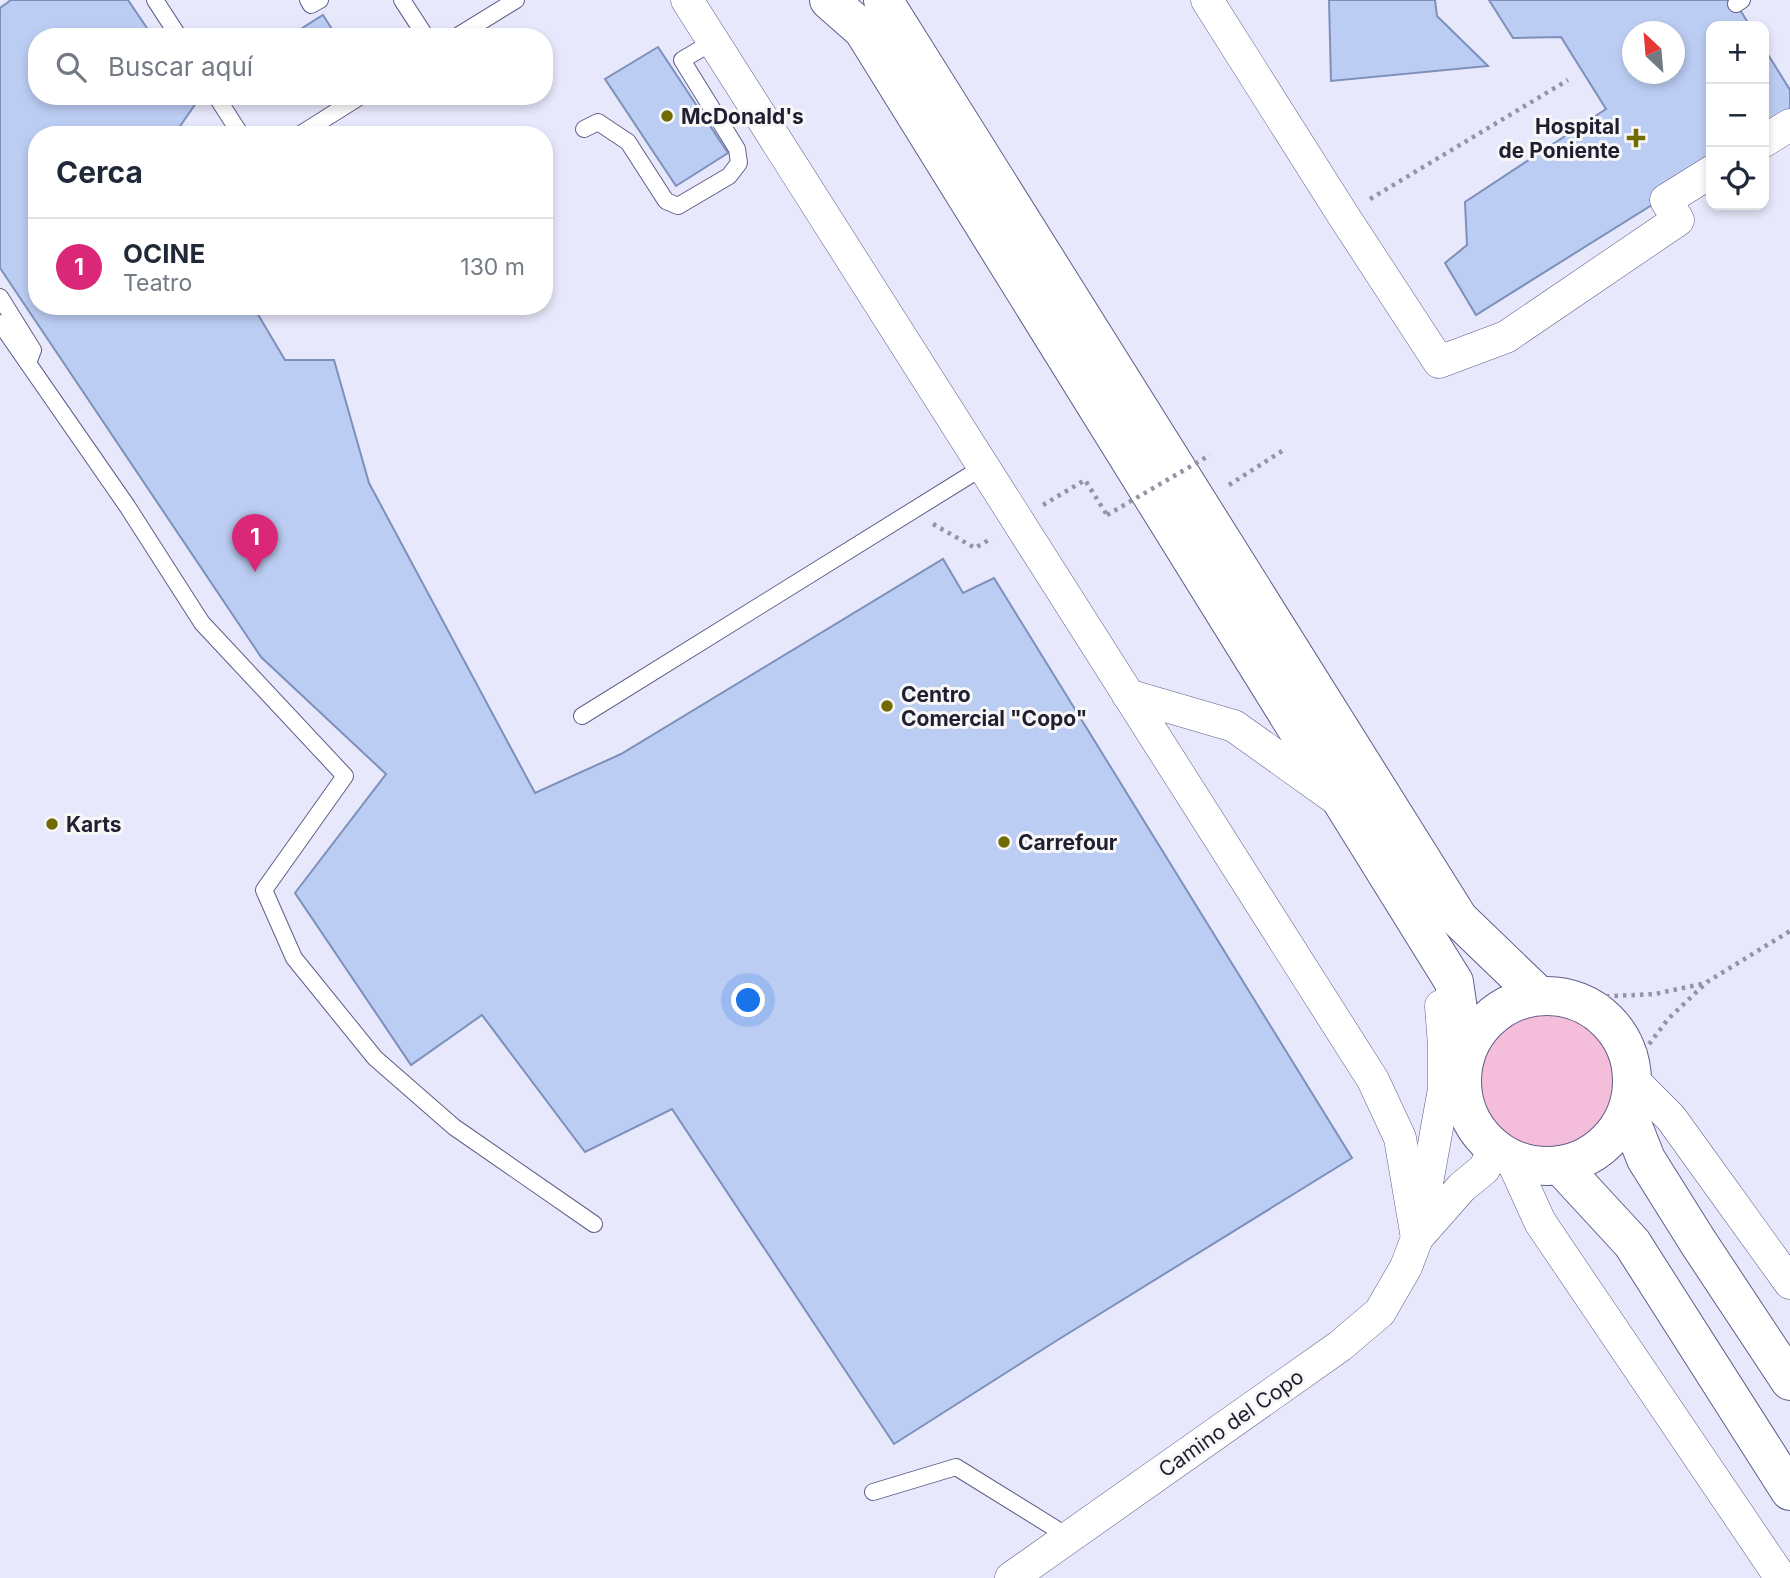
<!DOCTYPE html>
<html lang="es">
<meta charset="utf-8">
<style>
:root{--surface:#fff;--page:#f6f6f7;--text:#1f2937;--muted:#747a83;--line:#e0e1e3;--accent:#db2777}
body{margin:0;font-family:Inter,sans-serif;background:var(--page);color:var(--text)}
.controls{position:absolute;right:21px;top:21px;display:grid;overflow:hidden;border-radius:14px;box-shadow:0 4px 10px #0003}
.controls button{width:63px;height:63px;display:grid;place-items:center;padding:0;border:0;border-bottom:2px solid var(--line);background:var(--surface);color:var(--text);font:35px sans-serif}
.compass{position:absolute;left:1622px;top:21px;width:63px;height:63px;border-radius:50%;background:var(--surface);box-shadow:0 4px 10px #0003;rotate:334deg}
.you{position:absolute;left:749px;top:1001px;width:24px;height:24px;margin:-18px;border:5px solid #fff;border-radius:50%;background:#1a73e8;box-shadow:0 0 0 10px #1a73e833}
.badge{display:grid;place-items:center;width:46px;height:46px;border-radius:50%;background:var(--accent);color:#fff;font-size:23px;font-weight:700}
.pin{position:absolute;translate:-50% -58px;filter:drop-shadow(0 2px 4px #0008)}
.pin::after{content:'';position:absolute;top:37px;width:24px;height:21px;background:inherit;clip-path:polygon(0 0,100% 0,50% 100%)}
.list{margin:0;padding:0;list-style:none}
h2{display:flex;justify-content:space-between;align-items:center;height:91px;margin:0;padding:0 28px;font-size:30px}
h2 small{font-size:23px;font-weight:400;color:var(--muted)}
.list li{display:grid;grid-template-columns:46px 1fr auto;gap:21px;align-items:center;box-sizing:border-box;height:98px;padding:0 28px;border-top:2px solid var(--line)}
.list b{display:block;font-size:26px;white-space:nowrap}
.list p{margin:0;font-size:23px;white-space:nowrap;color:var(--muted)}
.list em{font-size:23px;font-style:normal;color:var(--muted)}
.icon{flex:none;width:38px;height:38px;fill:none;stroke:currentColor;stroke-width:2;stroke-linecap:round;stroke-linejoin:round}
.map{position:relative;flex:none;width:1790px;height:1578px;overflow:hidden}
.search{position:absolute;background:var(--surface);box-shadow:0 4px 10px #0003;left:28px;top:28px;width:525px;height:77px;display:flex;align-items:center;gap:18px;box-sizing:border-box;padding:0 24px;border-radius:28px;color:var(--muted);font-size:26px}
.panel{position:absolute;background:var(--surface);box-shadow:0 4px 10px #0003;left:28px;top:126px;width:525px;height:189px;border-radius:28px}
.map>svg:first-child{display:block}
.green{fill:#f4bdda}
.building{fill:#bccdf3;stroke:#7d90bb;stroke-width:2;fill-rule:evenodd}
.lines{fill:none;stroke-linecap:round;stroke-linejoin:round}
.lane-casing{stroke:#605d89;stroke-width:18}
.street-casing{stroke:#605d89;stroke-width:33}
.secondary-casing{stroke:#605d89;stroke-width:40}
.path{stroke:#9493a7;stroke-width:4.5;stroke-dasharray:3.5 5;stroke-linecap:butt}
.lane{stroke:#fff;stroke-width:16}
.street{stroke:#fff;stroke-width:32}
.secondary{stroke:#fff;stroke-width:38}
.path-bridge{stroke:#9493a7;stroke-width:4.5;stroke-dasharray:3.5 5;stroke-linecap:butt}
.poi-dot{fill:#706b05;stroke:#f7f7f7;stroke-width:2.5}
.labels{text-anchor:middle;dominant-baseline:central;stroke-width:6;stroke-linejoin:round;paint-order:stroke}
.poi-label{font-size:21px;font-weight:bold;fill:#201f31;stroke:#f7f7f7;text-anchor:start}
.street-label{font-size:21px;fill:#201f31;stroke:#f7f7f7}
</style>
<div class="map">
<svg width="1790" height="1578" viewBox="0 0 1790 1578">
<rect width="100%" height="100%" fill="#e8e8fc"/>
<!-- green -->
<circle class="green" cx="1547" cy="1078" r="73"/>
<!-- building -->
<g class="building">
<polygon points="11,0 128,0 153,37 37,37 37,96 191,96 196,103 174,135 37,135 37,306 253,306 285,360 334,360 369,483 535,793 621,754 943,559 963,593 994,578 1352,1158 1056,1341 894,1444 672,1109 585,1152 482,1015 411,1065 295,893 386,774 261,657 0,268 0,8"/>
<polygon points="1329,0 1435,0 1437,16 1488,66 1331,81"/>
<path d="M1489 0H1734L1750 26H1711V168L1476 315 1445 263 1467 245 1465 202 1606 109 1561 37 1513 38ZM1632 32H1674V74H1632Z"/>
<polygon points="323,15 337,37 288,37"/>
<polygon points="658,47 728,153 676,186 605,79"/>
<polygon points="1764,48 1790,90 1790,119 1764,135"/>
</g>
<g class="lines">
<defs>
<g id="lane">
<polyline points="155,0 179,37"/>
<polyline points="308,0 311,5 320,0"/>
<polyline points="402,0 426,37"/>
<polyline points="1736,4 1742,0"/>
<polyline points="456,37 516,0"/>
<polyline points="216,96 241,135"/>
<polyline points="584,129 598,122 628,142 666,201 678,206 729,176 739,163 737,149 682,60 714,41"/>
<polyline points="299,135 361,96"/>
<polyline points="0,297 33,350 28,363"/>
<polyline points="0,323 127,506 202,623 345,776 264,890 294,958 375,1058 454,1127 594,1224"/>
<polyline points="582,716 983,467"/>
<polyline points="873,1492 956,1467 1069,1537"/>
</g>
<g id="street">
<polyline points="687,0 1373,1080 1400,1138 1417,1238"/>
<polyline points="1207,0 1343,215 1439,362 1506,337 1678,220 1666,200 1711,172"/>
<polyline points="1764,141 1790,125"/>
<polyline points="1128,695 1234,726 1339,801"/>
<polyline points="1632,1079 1671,1118 1790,1283"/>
<polyline points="1511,1158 1540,1222 1781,1578"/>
<polyline points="1417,1238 1462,1187 1484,1169 1495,1149"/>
<polyline points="1011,1578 1340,1346 1380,1312 1406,1267 1417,1238 1444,1089 1444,1045 1441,1006"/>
</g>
<g id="secondary">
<polyline points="829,0 863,30 1454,982 1465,1058"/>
<polyline points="883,0 1459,919 1539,996"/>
<circle cx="1547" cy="1081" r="85"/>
<polyline points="1627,1111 1646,1159 1698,1242 1790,1381"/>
<polyline points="1560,1165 1632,1243 1790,1491"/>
</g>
</defs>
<!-- lane casing -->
<use href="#lane" class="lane-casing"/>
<!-- street casing -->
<use href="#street" class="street-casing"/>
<!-- secondary casing -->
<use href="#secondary" class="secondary-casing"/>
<!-- path -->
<g class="path">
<polyline points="1370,199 1568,80"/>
<polyline points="1229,485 1282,451"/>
<polyline points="1043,505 1085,480 1107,515"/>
<polyline points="933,524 975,548 992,538"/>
<polyline points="1572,998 1655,994 1706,983"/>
<polyline points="1644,1051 1668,1019 1707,982 1790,931"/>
</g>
<!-- lane -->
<use href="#lane" class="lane"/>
<!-- street -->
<use href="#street" class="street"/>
<!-- secondary -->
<use href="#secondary" class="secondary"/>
<!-- path-bridge -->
<polyline class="path-bridge" points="1107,515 1210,455"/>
</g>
<!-- markers -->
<g class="poi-dot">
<circle cx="667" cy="116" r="7"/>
<path d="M1632.5 127.5h7v7h7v7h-7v7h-7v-7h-7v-7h7z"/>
<circle cx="887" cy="706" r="7"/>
<circle cx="52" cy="824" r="7"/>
<circle cx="1004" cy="842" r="7"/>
</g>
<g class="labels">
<!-- poi labels -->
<g class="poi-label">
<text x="681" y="116">McDonald's</text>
<text x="1620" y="126" text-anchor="end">Hospital<tspan x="1620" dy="24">de Poniente</tspan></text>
<text x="901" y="694">Centro<tspan x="901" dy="24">Comercial "Copo"</tspan></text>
<text x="66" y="824">Karts</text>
<text x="1018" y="842">Carrefour</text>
</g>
<!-- street labels -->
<g class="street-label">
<text transform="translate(1231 1423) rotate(-35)">Camino del Copo</text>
</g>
</g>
</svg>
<div class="controls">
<button>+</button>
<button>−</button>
<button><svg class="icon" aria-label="locate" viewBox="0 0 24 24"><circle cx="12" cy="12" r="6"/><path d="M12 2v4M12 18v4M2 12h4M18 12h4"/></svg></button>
</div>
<svg class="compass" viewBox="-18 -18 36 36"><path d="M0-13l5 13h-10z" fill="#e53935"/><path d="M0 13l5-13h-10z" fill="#747a83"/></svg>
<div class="you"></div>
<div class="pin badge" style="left:255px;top:572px">1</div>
<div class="search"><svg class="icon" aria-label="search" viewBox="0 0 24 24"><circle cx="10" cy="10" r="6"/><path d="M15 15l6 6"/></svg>Buscar aquí</div>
<section class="panel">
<h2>Cerca<small></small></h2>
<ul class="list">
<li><span class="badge">1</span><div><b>OCINE</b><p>Teatro</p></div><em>130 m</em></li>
</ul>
</section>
</div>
